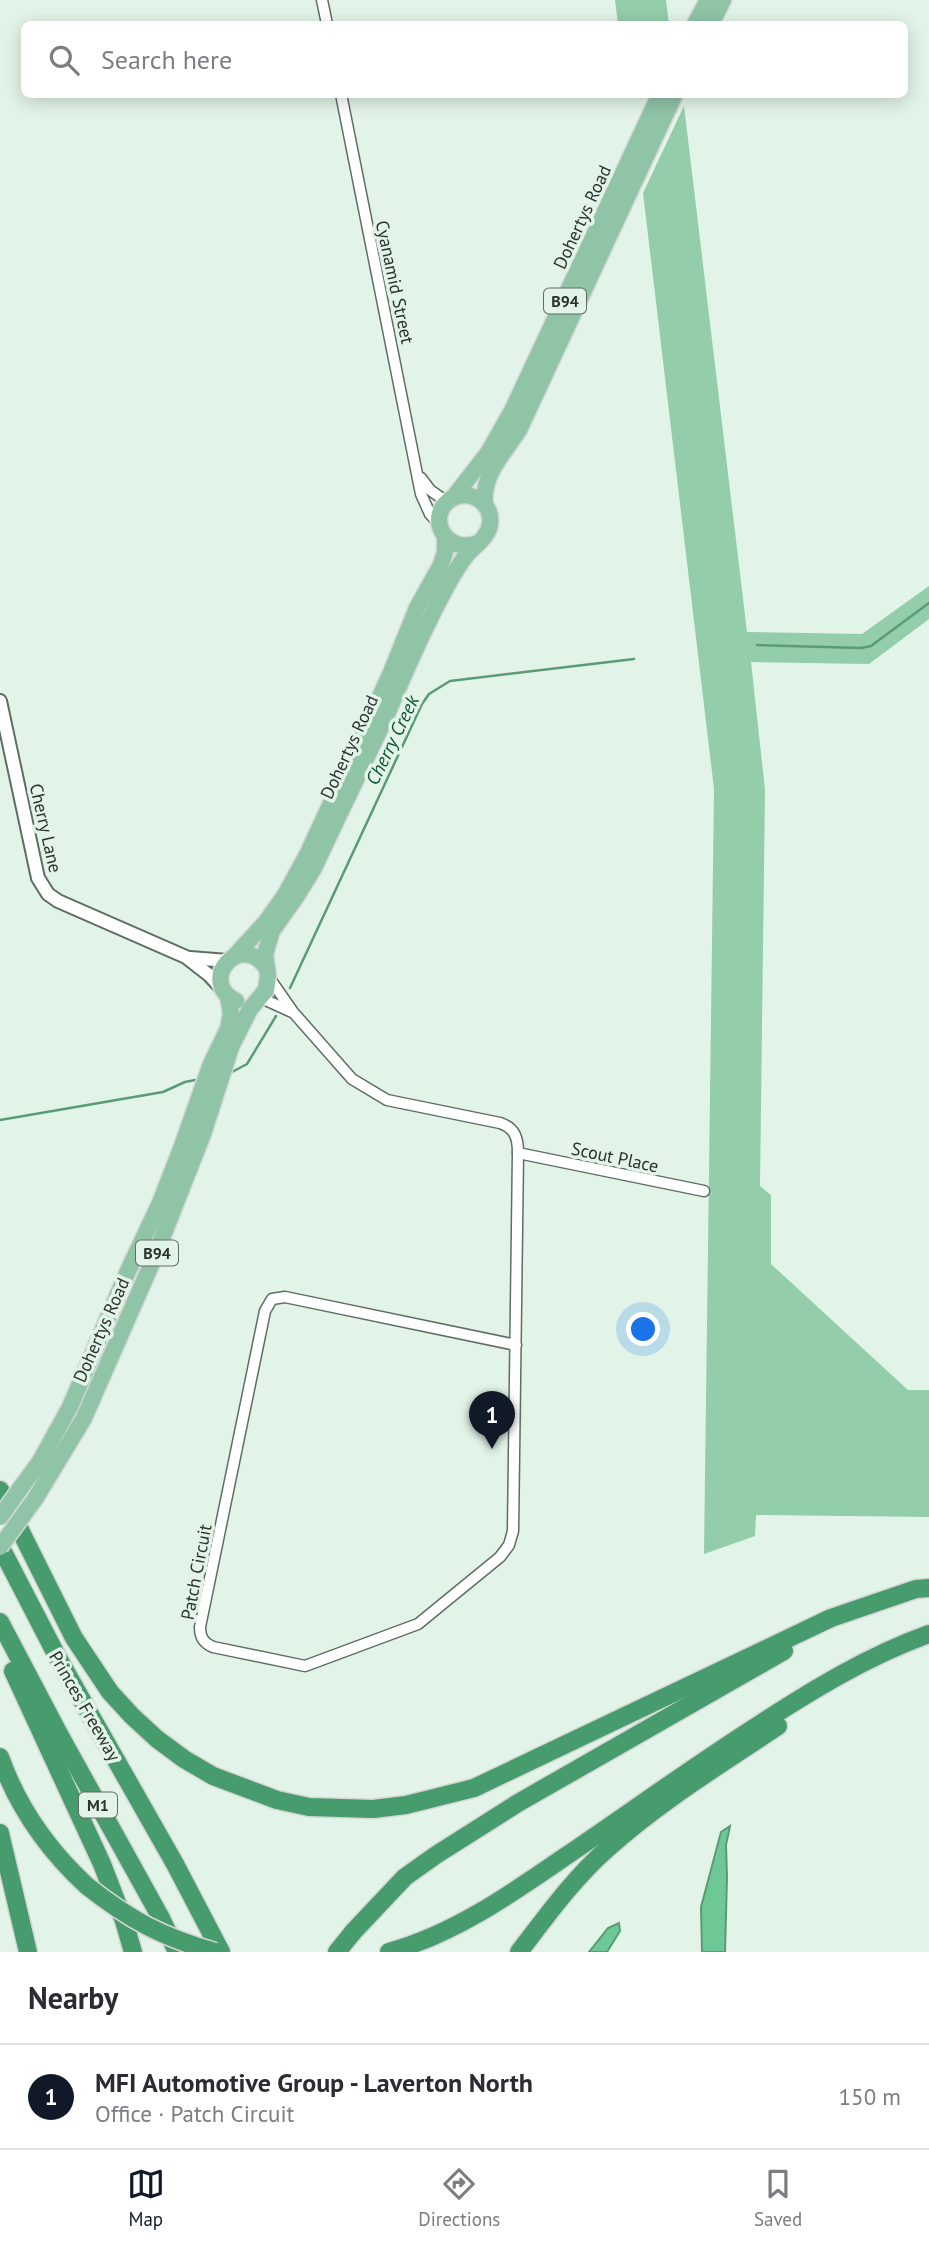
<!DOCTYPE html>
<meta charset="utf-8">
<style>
:root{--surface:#fff;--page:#f7f7f7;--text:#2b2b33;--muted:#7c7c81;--line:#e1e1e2;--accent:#111827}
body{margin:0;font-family:"PT Sans",sans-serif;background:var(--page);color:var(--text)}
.you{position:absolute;left:644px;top:1330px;width:24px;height:24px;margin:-18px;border:5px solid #fff;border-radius:50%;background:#1a73e8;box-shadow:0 0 0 10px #1a73e833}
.badge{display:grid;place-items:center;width:46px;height:46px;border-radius:50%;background:var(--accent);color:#fff;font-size:23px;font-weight:700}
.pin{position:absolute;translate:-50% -58px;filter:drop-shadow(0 2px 4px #0008)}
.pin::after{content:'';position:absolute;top:37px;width:24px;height:21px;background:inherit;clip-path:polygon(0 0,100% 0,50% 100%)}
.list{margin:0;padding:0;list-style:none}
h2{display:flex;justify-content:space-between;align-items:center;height:91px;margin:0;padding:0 28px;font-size:30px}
h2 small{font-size:23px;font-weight:400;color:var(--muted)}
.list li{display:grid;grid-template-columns:46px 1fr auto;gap:21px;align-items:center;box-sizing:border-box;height:105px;padding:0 28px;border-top:2px solid var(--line)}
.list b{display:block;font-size:26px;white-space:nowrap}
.list p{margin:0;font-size:23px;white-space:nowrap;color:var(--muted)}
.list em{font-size:23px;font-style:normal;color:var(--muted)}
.icon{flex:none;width:38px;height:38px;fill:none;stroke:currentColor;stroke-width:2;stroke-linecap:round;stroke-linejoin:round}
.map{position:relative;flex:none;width:929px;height:1952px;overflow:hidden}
.search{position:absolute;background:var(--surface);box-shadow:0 4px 18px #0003;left:21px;right:21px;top:21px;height:77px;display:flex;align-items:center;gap:18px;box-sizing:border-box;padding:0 24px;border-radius:10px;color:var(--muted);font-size:26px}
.sheet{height:196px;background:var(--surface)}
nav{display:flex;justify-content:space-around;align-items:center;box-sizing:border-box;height:98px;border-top:2px solid var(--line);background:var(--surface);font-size:19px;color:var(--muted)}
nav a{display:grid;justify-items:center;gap:4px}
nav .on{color:var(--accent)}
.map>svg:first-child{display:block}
.green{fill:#93cda9}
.water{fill:#6ec895;stroke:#5a9b76;stroke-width:2}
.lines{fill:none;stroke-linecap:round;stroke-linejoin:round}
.stream{stroke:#5a9b76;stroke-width:2.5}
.minor-casing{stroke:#5e6e64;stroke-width:13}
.tertiary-casing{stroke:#5e6e64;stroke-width:16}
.primary-casing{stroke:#d5d6d5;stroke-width:19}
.motorway-casing{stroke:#d5d6d5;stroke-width:21}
.minor{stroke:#fff;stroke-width:10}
.tertiary{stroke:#fff;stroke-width:12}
.primary{stroke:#90c4a7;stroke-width:16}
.motorway{stroke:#469c6d;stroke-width:18}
.primary-bridge-casing{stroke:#d5d6d5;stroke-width:19;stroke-linecap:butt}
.motorway-bridge-casing{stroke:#d5d6d5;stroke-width:21;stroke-linecap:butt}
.primary-bridge{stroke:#90c4a7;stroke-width:16}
.motorway-bridge{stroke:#469c6d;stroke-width:18}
.labels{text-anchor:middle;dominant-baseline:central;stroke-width:7;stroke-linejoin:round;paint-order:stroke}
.shield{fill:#e2f4e8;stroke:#626c65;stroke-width:2}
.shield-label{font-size:16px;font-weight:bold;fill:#2b322d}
.street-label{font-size:18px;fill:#2b322d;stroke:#e2f4e8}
.water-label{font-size:19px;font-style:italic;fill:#0d5333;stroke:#e2f4e8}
</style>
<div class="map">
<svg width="929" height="1952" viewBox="0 0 929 1952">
<rect width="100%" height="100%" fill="#e2f4e8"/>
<!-- green -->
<g class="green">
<polygon points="615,0 666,0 669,24 618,24"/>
<polygon points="684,106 747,632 862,634 929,586 929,619 869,664 751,662 765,790 760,1186 771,1195 771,1264 908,1390 929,1390 929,1517 756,1515 755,1536 704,1554 714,789 643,193"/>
</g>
<!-- water -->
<g class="water">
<polygon points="730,1826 726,1845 727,1877 725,1952 702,1952 701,1907 721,1832"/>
<polygon points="619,1923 620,1931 607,1952 589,1952 608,1928"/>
</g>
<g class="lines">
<!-- stream -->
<g class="stream">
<polyline points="757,645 861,648 871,646 929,603"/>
<polyline points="290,988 422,704 429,694 450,681 634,659"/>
<polyline points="232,1072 247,1064 276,1016"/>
<polyline points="0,1120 163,1092 185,1082 195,1080"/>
</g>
<defs>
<g id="minor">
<polyline points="322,0 327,24"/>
<polyline points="341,94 421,494 430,514 439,524"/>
<polyline points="421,478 430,490 447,502"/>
<path d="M268 976 293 1012 352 1079 387 1100 500 1123C515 1128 518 1138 518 1153L513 1531 509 1545 500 1557 418 1624 305 1666 213 1647C204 1643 200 1638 200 1627L265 1311 272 1299 285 1297 516 1345"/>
<polyline points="259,997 292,1012"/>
<polyline points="518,1153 704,1191"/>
</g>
<g id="tertiary">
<polyline points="0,701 38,878 48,894 58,901 186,957 209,975 223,990"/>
<polyline points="190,958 228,961"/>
</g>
<g id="primary">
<polyline points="695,24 708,0"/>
<polyline points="711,24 723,0"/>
<polyline points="453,498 488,453 512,411 660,94"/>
<path d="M485 505C481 476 504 453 519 430L675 94"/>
<polyline points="234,957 266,922 285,895 308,853 390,675 417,608 441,565 445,552 445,537"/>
<path d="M236 1001C196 981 242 929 267 969"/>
<polyline points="22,1486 39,1463 70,1407 128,1271 160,1203 181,1149 211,1064 228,1029 231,1014 228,996"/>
<path d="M35 1499 84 1418 155 1256 203 1134 231 1047 250 1009 266 990 268 976 265 954 272 931 296 897 314 868C338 816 363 766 387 714 406 670 425 626 448 584 453 575 459 565 465 557 473 546 488 539 490 524 493 502 469 488 451 499 424 517 447 556 478 543"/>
</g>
<g id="motorway">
<polyline points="0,1490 74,1638 110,1692 132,1716 157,1739 184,1759 213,1776 277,1800 309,1807 373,1809 406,1805 474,1788 831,1618 916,1589 929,1588"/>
<polyline points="0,1546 58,1658 175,1864 221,1952"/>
<polyline points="0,1622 59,1734 161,1918 177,1952"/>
<polyline points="13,1671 102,1864 124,1921 133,1952"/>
<path d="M0 1757C18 1808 48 1850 87 1886"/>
<polyline points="0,1833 28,1952"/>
<polyline points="337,1952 354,1931 405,1877 436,1855 518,1803 784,1651"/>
<path d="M389 1952C454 1934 511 1894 566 1856 631 1812 694 1766 760 1724 814 1689 868 1656 929 1634"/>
<path d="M519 1952C546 1917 573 1879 607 1849 659 1802 720 1765 778 1726"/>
</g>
</defs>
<!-- minor casing -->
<use href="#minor" class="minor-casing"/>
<!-- tertiary casing -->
<use href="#tertiary" class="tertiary-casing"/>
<!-- primary casing -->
<use href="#primary" class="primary-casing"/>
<!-- motorway casing -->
<use href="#motorway" class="motorway-casing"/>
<!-- minor -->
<use href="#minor" class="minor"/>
<!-- tertiary -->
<use href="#tertiary" class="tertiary"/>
<!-- primary -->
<use href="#primary" class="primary"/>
<!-- motorway -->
<use href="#motorway" class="motorway"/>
<defs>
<g id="primary-bridge">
<polyline points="0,1517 22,1486"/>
<polyline points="0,1547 35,1499"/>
</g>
<path id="motorway-bridge" d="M87 1886C130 1920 162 1937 215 1952"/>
</defs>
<!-- primary-bridge casing -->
<use href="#primary-bridge" class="primary-bridge-casing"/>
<!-- motorway-bridge casing -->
<use href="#motorway-bridge" class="motorway-bridge-casing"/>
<!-- primary-bridge -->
<use href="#primary-bridge" class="primary-bridge"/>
<!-- motorway-bridge -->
<use href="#motorway-bridge" class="motorway-bridge"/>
</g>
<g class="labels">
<!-- shield labels -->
<g class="shield">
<rect x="544" y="288.5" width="42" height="25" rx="5"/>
<rect x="136" y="1240.5" width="42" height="25" rx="5"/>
<rect x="79" y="1792.5" width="38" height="25" rx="5"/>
</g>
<g class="shield-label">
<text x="565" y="301">B94</text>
<text x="157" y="1253">B94</text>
<text x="98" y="1805">M1</text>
</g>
<!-- street labels -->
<g class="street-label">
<text transform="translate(582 217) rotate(-65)">Dohertys Road</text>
<text transform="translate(395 282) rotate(78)">Cyanamid Street</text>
<text transform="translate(349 747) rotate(-65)">Dohertys Road</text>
<text transform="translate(46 828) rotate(77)">Cherry Lane</text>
<text transform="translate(615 1157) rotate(12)">Scout Place</text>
<text transform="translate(101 1330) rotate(-66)">Dohertys Road</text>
<text transform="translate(196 1572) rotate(-79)">Patch Circuit</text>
<text transform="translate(85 1706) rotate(60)">Princes Freeway</text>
</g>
<!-- water labels -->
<g class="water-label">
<text transform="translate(392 740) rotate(-64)">Cherry Creek</text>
</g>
</g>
</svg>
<div class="you"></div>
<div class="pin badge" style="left:492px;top:1449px">1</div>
<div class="search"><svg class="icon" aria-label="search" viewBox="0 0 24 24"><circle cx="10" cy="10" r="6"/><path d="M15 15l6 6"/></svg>Search here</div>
</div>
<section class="sheet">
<h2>Nearby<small></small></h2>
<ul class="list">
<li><span class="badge">1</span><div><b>MFI Automotive Group - Laverton North</b><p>Office · Patch Circuit</p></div><em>150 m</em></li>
</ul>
</section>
<nav>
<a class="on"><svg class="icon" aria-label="map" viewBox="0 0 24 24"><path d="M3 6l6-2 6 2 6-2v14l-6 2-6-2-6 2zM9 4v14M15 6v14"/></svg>Map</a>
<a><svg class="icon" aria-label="directions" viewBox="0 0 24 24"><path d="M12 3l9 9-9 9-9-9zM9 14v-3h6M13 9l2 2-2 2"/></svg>Directions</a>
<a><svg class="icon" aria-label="saved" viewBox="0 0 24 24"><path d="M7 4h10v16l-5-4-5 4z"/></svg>Saved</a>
</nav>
